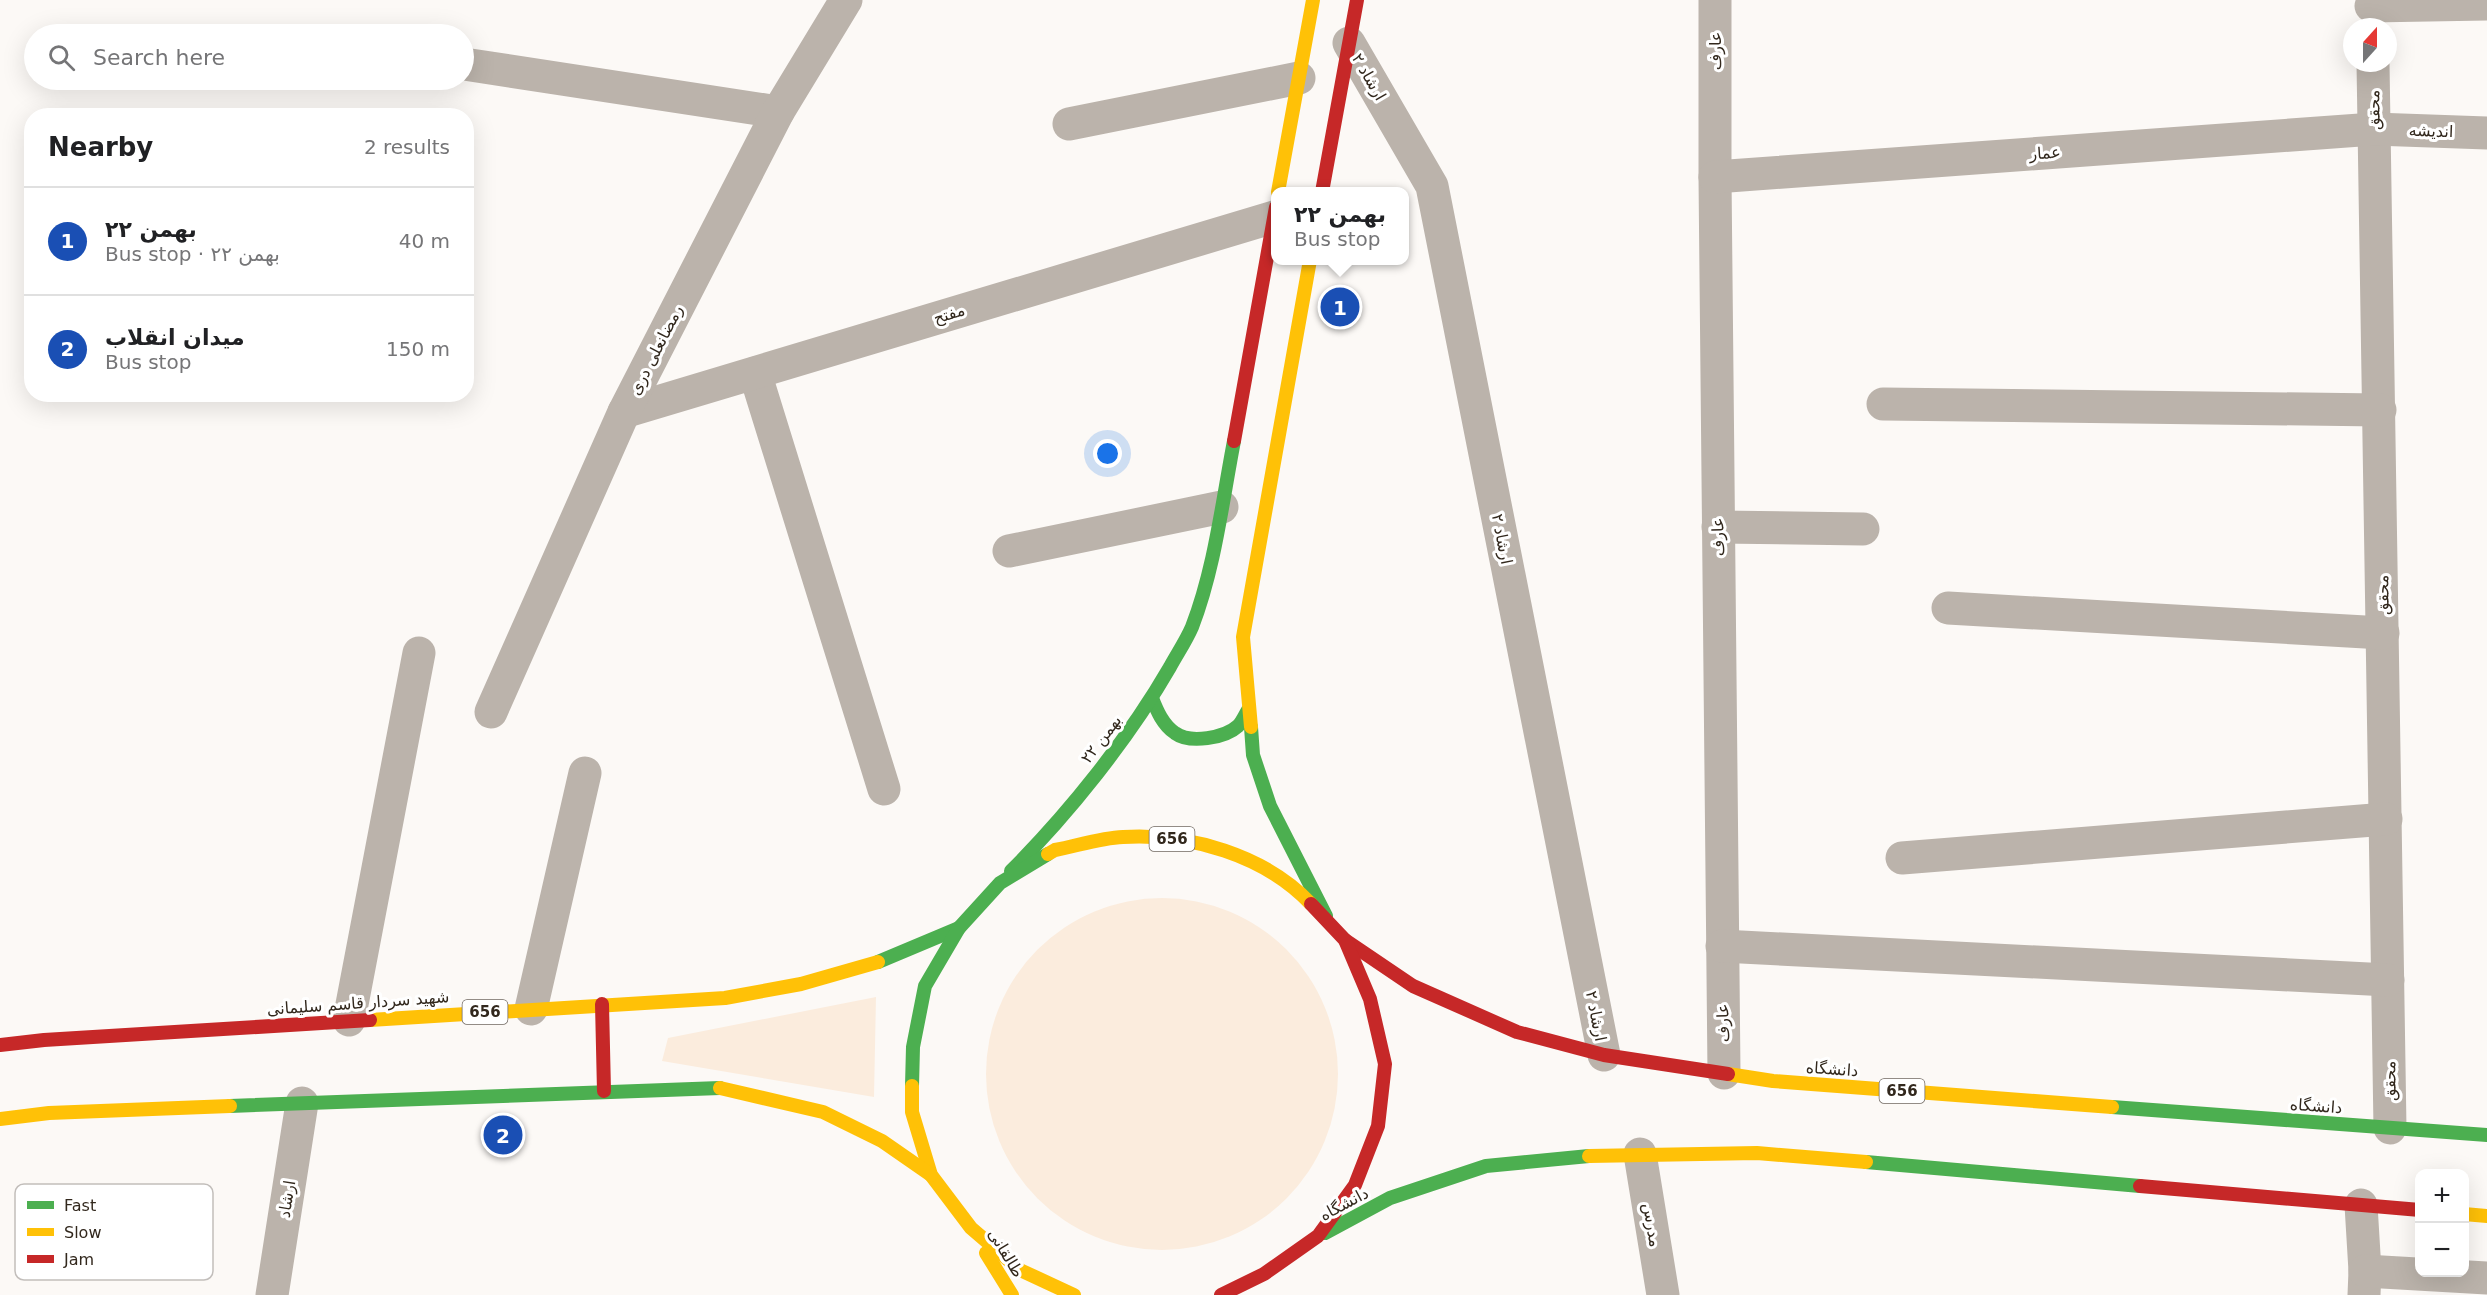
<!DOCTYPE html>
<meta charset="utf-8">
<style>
:root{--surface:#fff;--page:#f2f2f2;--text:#202124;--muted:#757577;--line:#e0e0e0;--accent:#ea580c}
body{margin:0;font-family:"DejaVu Sans","Noto Sans Arabic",sans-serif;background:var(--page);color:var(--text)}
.controls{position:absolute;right:18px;bottom:18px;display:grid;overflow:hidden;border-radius:12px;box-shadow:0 6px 24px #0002}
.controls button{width:54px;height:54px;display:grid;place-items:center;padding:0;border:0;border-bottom:2px solid var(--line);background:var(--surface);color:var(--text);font:30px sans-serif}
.compass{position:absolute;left:2343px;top:18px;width:54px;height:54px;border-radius:50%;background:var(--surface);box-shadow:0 6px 24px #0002;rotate:21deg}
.you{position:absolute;left:1108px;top:454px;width:21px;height:21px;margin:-15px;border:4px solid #fff;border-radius:50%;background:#1a73e8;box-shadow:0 0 0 9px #1a73e833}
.badge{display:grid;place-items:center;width:39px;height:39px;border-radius:50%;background:var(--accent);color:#fff;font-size:20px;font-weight:700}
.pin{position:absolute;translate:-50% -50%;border:3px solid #fff;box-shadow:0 2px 6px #0006}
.popup{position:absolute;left:1271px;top:187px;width:138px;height:78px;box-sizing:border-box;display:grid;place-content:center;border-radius:12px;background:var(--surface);filter:drop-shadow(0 2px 4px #0005);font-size:20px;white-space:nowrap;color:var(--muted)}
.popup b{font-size:22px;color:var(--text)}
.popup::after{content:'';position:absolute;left:50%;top:100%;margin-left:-12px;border:12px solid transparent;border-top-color:var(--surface)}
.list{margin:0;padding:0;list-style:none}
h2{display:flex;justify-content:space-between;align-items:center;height:78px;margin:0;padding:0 24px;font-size:26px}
h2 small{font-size:20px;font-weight:400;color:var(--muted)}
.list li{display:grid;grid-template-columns:39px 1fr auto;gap:18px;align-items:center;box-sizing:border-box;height:108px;padding:0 24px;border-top:2px solid var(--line)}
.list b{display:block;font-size:22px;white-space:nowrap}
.list p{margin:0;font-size:20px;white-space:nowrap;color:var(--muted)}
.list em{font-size:20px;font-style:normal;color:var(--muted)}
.icon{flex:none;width:33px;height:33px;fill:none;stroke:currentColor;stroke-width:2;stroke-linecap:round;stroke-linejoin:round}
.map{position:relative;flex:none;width:2487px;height:1295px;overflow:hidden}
.search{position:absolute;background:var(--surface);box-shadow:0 6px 24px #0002;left:24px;top:24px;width:450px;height:66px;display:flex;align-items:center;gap:15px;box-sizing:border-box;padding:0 21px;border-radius:33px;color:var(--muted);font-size:22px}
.panel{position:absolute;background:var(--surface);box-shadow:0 6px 24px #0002;left:24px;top:108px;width:450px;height:294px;border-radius:24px}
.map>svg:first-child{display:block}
.green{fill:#fbecdd}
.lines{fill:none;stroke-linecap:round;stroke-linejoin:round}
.street{stroke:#bbb3ab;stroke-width:33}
.fast{stroke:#4caf50;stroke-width:14}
.slow{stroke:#ffc107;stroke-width:14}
.jam{stroke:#c62828;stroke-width:14}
.labels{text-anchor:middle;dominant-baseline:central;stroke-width:6;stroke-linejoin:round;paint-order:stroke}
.shield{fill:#fff;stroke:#706861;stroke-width:1.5}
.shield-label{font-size:15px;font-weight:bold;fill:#32281d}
.street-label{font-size:16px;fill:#32281d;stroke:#fff}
.key{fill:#fff;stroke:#c2bebb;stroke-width:1.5}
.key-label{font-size:16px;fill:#32281d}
</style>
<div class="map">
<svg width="2487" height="1295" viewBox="0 0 2487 1295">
<rect width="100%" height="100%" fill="#fcf9f6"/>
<!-- green -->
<g class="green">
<circle cx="1162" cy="1074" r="176"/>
<polygon points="876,997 874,1097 662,1061 668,1038"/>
</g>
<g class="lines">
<!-- street -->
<g class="street">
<polyline points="1715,0 1715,177 1724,1073"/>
<polyline points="2371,6 2487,4"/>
<polyline points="1349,43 1432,186 1604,1055"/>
<polyline points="2373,63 2390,1128"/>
<polyline points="464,64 778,112"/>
<polyline points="1069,124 1299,78"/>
<polyline points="1715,177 2374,129 2487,133"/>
<polyline points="755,373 884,789"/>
<polyline points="1883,404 2380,410"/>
<polyline points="624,412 1274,217"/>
<polyline points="1718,527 1863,529"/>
<polyline points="1009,551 1222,507"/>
<polyline points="1948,608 2383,633"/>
<polyline points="491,712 624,412 778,112 846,0"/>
<polyline points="1902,858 2386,819"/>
<polyline points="1722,946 2388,980"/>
<polyline points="531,1009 585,773"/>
<polyline points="349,1020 419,653"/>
<polyline points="1640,1154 1663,1295"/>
<polyline points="2361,1205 2365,1271 2364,1295"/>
<polyline points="2365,1271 2487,1278"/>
<polyline points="272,1295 302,1103"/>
</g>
<!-- fast -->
<g class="fast">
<path d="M1152 698C1157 711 1163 725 1175 733 1190 744 1225 738 1238 726 1242 722 1245 715 1248 710"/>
<polyline points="1251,727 1253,755 1270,806 1326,916"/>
<path d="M1011 871C1069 813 1129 738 1170 667 1177 654 1186 641 1192 627 1215 567 1222 503 1234 441"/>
<polyline points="878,962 959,928"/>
<polyline points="912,1086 913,1047 925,986 959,928 1000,883 1048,854"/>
<polyline points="230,1106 720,1088"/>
<polyline points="2112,1107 2487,1135"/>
<polyline points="1866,1162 2140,1186"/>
<polyline points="1325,1233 1390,1198 1486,1166 1589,1156"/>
</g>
<!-- slow -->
<g class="slow">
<polyline points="1278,192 1313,0"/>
<polyline points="1251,727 1243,637 1310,260"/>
<path d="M1048 854 1055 850C1077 846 1100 838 1123 837 1189 833 1265 855 1311 904"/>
<polyline points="370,1020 725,998 801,984 878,962"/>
<polyline points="1728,1074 1773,1081 2112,1107"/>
<polyline points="912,1086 912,1112 931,1175 971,1228 1020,1270 1074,1295"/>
<polyline points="720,1088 823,1112 882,1141 931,1175"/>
<polyline points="0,1119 49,1113 230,1106"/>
<polyline points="1589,1156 1757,1153 1866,1162"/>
<polyline points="2464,1214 2487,1216"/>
<polyline points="986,1253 1012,1295"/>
</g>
<!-- jam -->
<g class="jam">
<polyline points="1322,192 1357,0"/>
<polyline points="1234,441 1276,207"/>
<polyline points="1345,940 1413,986 1517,1032 1604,1055 1728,1074"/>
<polyline points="602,1004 604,1091"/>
<polyline points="0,1045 44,1040 370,1020"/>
<polyline points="2140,1186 2420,1210"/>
<polyline points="1221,1295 1264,1274 1318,1236 1355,1185 1378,1126 1385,1064 1370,999 1345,940 1311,904"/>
</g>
</g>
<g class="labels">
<!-- shield labels -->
<g class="shield">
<rect x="1149.5" y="827" width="45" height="24" rx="4.5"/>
<rect x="462.5" y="1000" width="45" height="24" rx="4.5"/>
<rect x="1879.5" y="1079" width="45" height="24" rx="4.5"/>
</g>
<g class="shield-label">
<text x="1172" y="839">656</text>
<text x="485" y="1012">656</text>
<text x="1902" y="1091">656</text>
</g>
<!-- street labels -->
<g class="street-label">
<text transform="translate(1715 51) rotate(-90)">عارف</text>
<text transform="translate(1369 77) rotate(60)">ارشاد ۲</text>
<text transform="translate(2374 110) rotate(-91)">محقق</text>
<text transform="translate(2431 131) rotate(2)">اندیشه</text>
<text transform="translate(2045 153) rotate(-4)">عمار</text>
<text transform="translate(949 314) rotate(-17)">مفتح</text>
<text transform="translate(656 350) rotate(-63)">رمضانعلی دری</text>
<text transform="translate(1718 537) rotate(-91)">عارف</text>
<text transform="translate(1502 539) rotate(79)">ارشاد ۲</text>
<text transform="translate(2383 595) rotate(-91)">محقق</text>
<text transform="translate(1101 739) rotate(-53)">۲۲ بهمن</text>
<text transform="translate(358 1003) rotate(-4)">شهید سردار قاسم سلیمانی</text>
<text transform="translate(1596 1016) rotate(79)">ارشاد ۲</text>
<text transform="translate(1723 1023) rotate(-91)">عارف</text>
<text transform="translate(1832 1069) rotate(4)">دانشگاه</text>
<text transform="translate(2390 1081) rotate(-91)">محقق</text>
<text transform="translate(2316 1106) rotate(4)">دانشگاه</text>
<text transform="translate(287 1199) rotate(-81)">ارشاد</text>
<text transform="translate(1344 1204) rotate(-28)">دانشگاه</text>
<text transform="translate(1652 1225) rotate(81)">مدرس</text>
<text transform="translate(1006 1253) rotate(59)">طالقانی</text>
</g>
</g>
<!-- legend -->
<rect x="15" y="1184" width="198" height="96" rx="9" class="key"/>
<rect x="27" y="1201" width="27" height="8" fill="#4caf50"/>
<rect x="27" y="1228" width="27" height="8" fill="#ffc107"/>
<rect x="27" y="1255" width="27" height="8" fill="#c62828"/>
<g class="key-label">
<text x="64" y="1211">Fast</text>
<text x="64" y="1238">Slow</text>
<text x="64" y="1265">Jam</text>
</g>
</svg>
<div class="controls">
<button>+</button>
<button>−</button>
</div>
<svg class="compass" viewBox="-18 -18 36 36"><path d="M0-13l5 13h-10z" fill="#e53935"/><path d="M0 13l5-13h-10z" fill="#757577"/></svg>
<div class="you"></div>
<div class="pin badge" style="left:1340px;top:307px;background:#1a4fb4">1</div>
<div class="popup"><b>۲۲ بهمن</b>Bus stop</div>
<div class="pin badge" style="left:503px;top:1135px;background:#1a4fb4">2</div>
<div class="search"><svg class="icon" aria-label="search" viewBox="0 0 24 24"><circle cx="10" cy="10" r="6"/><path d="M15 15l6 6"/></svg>Search here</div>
<section class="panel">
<h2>Nearby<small>2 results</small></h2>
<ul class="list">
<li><span class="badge" style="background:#1a4fb4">1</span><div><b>۲۲ بهمن</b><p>Bus stop · ۲۲ بهمن</p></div><em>40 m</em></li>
<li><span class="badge" style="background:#1a4fb4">2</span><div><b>میدان انقلاب</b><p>Bus stop</p></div><em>150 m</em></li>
</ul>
</section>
</div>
